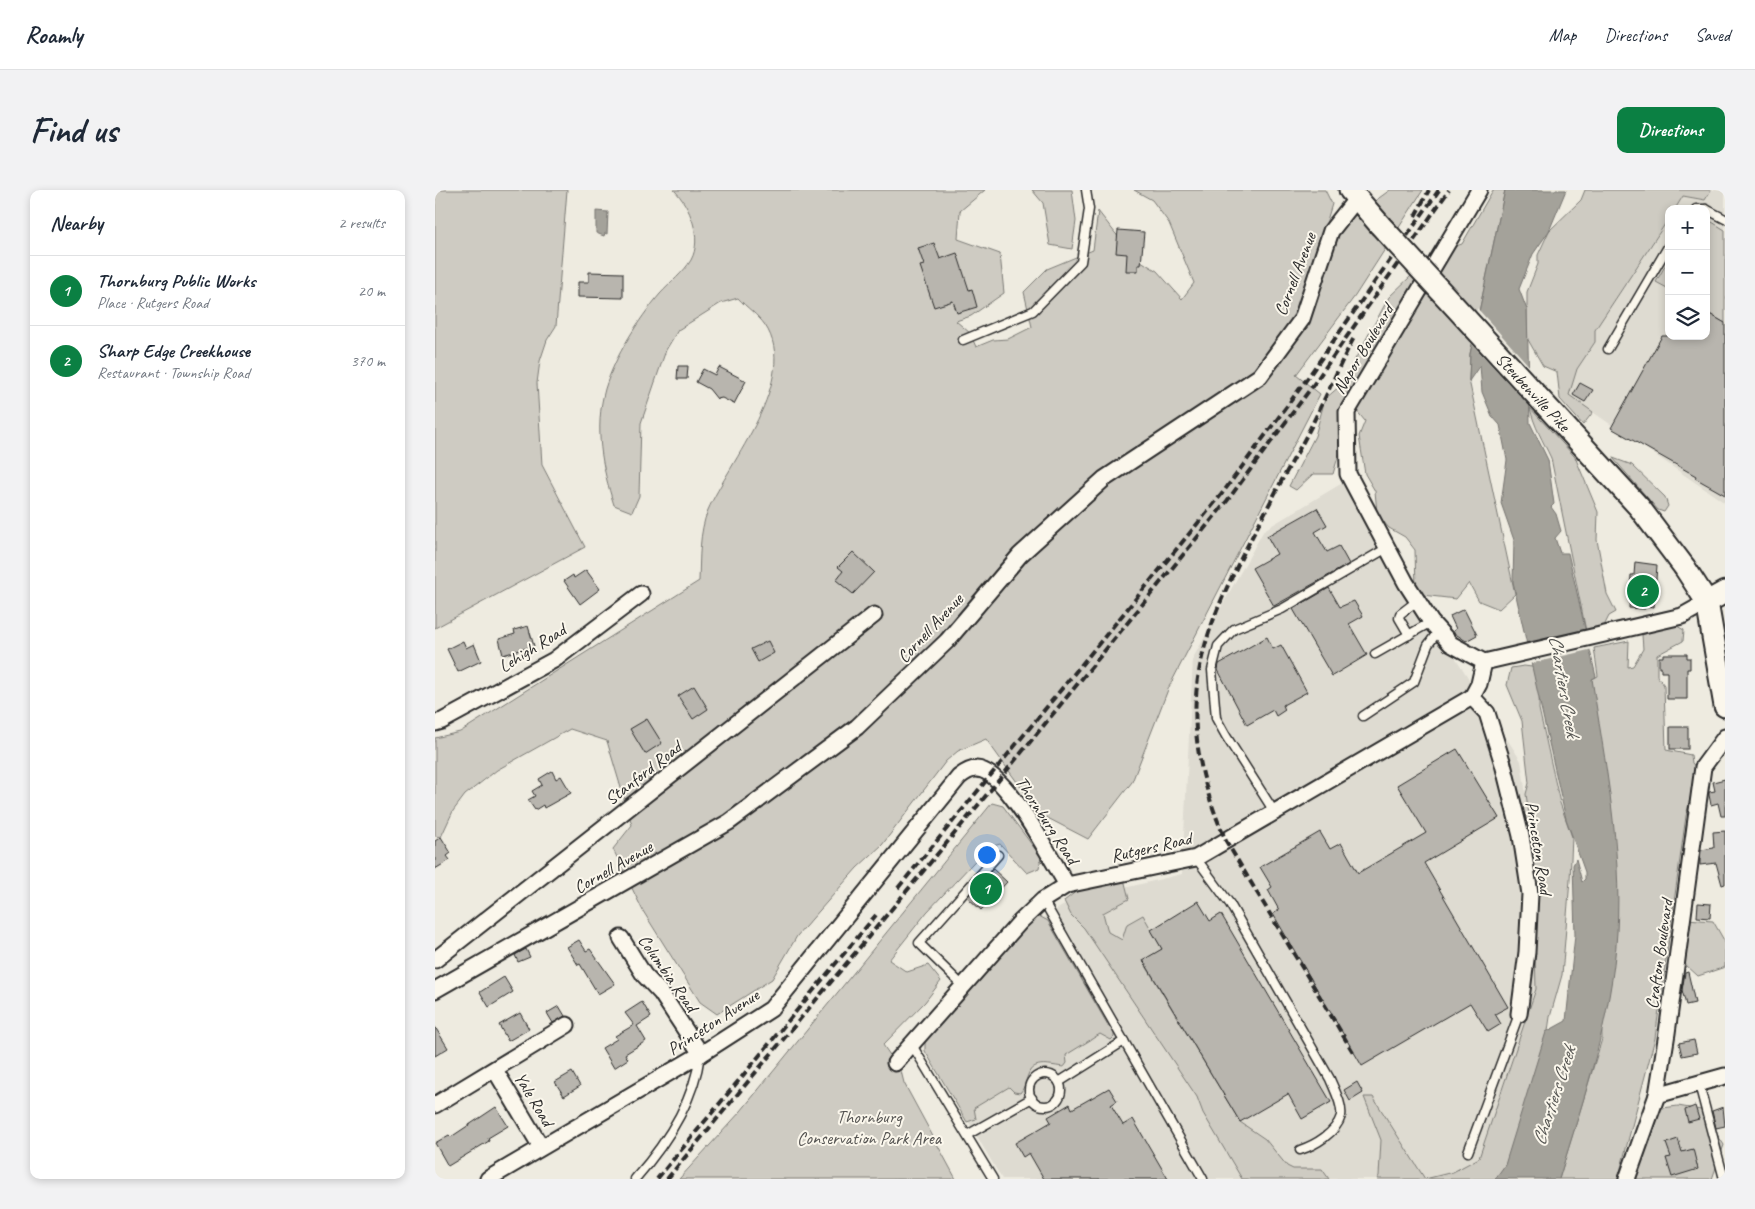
<!DOCTYPE html>
<meta charset="utf-8">
<style>
:root{--surface:#fff;--page:#f2f2f3;--text:#1f2937;--muted:#747a83;--line:#e0e1e3;--accent:#0b8043}
body{margin:0;font-family:Caveat,sans-serif;background:var(--page);color:var(--text)}
.controls{position:absolute;right:15px;top:15px;display:grid;overflow:hidden;border-radius:10px;box-shadow:0 2px 8px #0003}
.controls button{width:45px;height:45px;display:grid;place-items:center;padding:0;border:0;border-bottom:1px solid var(--line);background:var(--surface);color:var(--text);font:25px sans-serif}
.you{position:absolute;left:551px;top:664px;width:18px;height:18px;margin:-12px;border:4px solid #fff;border-radius:50%;background:#1a73e8;box-shadow:0 0 0 8px #1a73e833}
.badge{display:grid;place-items:center;width:32px;height:32px;border-radius:50%;background:var(--accent);color:#fff;font-size:16px;font-weight:700}
.pin{position:absolute;translate:-50% -50%;border:2px solid #fff;box-shadow:0 1px 5px #0006}
.list{margin:0;padding:0;list-style:none}
h2{display:flex;justify-content:space-between;align-items:center;height:65px;margin:0;padding:0 20px;font-size:21px}
h2 small{font-size:16px;font-weight:400;color:var(--muted)}
.list li{display:grid;grid-template-columns:32px 1fr auto;gap:15px;align-items:center;box-sizing:border-box;height:70px;padding:0 20px;border-top:1px solid var(--line)}
.list b{display:block;font-size:19px;white-space:nowrap}
.list p{margin:0;font-size:16px;white-space:nowrap;color:var(--muted)}
.list em{font-size:16px;font-style:normal;color:var(--muted)}
.icon{flex:none;width:28px;height:28px;fill:none;stroke:currentColor;stroke-width:2;stroke-linecap:round;stroke-linejoin:round}
.map{position:relative;flex:none;width:1290px;height:989px;overflow:hidden;border-radius:10px}
header{display:flex;align-items:center;gap:30px;box-sizing:border-box;height:70px;padding:0 25px;background:var(--surface);border-bottom:1px solid var(--line)}
header strong{font-size:24px}
nav{display:flex;gap:28px;margin-inline-start:auto;font-size:18px}
.intro{display:flex;align-items:center;justify-content:space-between;box-sizing:border-box;height:120px;padding:0 30px}
h1{margin:0;font-size:35px}
.button{padding:12px 22px;border-radius:10px;background:var(--accent);color:#fff;font-size:18px;font-weight:700}
main{display:flex;gap:30px;padding:0 30px}
aside{flex:1;background:var(--surface);border-radius:10px;box-shadow:0 2px 8px #0003}
.map>svg:first-child{display:block}
.built{fill:#dedbd1}
.green{fill:#cecbc2;stroke:#7c7b76}
.water{fill:#a4a29a;stroke:#74726e}
.pier{fill:#eeebe0}
.building{fill:#b8b5ae;stroke:#2b2b2b}
.lines{fill:none;stroke-linecap:round;stroke-linejoin:round}
.lane-casing{stroke:#2b2b2b;stroke-width:11}
.street-casing{stroke:#2b2b2b;stroke-width:19}
.secondary-casing{stroke:#2b2b2b;stroke-width:25}
.lane{stroke:#fbf7ec;stroke-width:8}
.street{stroke:#fbf7ec;stroke-width:15}
.secondary{stroke:#fbf7ec;stroke-width:21}
.rail{stroke:#2b2b2b;stroke-width:4;stroke-dasharray:8 4;stroke-linecap:butt}
.secondary-bridge-casing{stroke:#2b2b2b;stroke-width:25;stroke-linecap:butt}
.secondary-bridge{stroke:#fbf7ec;stroke-width:21}
.labels{text-anchor:middle;dominant-baseline:central;stroke-width:4;stroke-linejoin:round;paint-order:stroke}
.street-label{font-size:18px;fill:#2b2b2b;stroke:#fbf7ec}
.park-label{font-size:18px;fill:#545351;stroke:#fbf7ec}
.water-label{font-size:19px;font-style:italic;fill:#555552;stroke:#fbf7ec}
</style>
<header>
<strong>Roamly</strong>
<nav><a>Map</a><a>Directions</a><a>Saved</a></nav>
</header>
<div class="intro"><h1>Find us</h1><a class="button">Directions</a></div>
<main>
<aside>
<h2>Nearby<small>2 results</small></h2>
<ul class="list">
<li><span class="badge">1</span><div><b>Thornburg Public Works</b><p>Place · Rutgers Road</p></div><em>20 m</em></li>
<li><span class="badge">2</span><div><b>Sharp Edge Creekhouse</b><p>Restaurant · Township Road</p></div><em>370 m</em></li>
</ul>
</aside>
<div class="map">
<svg width="1290" height="989" viewBox="0 0 1290 989">
<rect width="100%" height="100%" fill="#eeebe0"/>
<filter id="ink" filterUnits="userSpaceOnUse"><feTurbulence type="fractalNoise" baseFrequency=".02" numOctaves="2"/><feDisplacementMap in="SourceGraphic" scale="10" xChannelSelector="R" yChannelSelector="G"/><feConvolveMatrix kernelMatrix="1 2 1 2 8 2 1 2 1" color-interpolation-filters="sRGB"/></filter>
<g filter="url(#ink)">
<!-- built -->
<g class="built">
<polygon points="1276,0 1290,0 1290,313 1133,205 1142,179 1160,152 1160,140 1234,28 1234,146 1271,146 1271,19 1240,19 1248,6 1270,10"/>
<polygon points="909,292 1086,571 1097,646 1101,799 1044,968 1006,989 567,989 526,919 604,730 636,711 747,684 758,468 829,340"/>
</g>
<!-- green -->
<g class="green">
<polygon points="0,0 132,0 121,136 112,150 105,171 102,193 107,275 150,357 0,438"/>
<path d="M239 0H550L525 21 523 49 565 64 569 103 536 126 521 131 535 143 541 157 558 150 573 149 597 137 589 102 612 79 658 60 663 21 698 66 722 81 747 109 759 93 734 33 717 10 699 0H890L897 14 886 50 955 0H988L920 106 861 185 885 204 734 497 697 592 653 649 605 624 551 549 523 561 511 571 447 655 422 678 362 746 337 789 282 824 265 812 208 721 178 659 197 635 172 551 135 539 62 580 30 605 18 621 6 647 0 646V548L25 542 264 391C265 367 264 343 273 320 294 272 366 188 330 135 323 125 311 117 303 108L286 113 243 140 231 160 206 233 204 306 197 322 179 315C167 277 159 239 170 199 180 166 203 130 225 104 235 93 249 82 256 70 268 48 255 16 239 0Z"/>
<polygon points="597,0 637,0 641,31 637,59 615,55 608,13"/>
<polygon points="1058,0 1070,0 1035,164 1034,190 1080,404 1064,419 1044,411 1034,393 1021,409 987,405 981,399 980,360 970,347 954,338 947,330 942,323 940,301 930,284 924,246 930,231 921,220 907,221 904,231 905,260 898,284 878,284 861,300 854,296 880,246 890,209 914,188 917,175 954,107 1000,63 1027,54"/>
<polygon points="1150,0 1276,0 1270,10 1248,6 1240,19 1234,19 1234,28 1160,140 1160,152 1142,179 1134,205 1158,222 1148,235 1125,209 1122,182 1108,176 1092,148 1092,102 1103,74 1103,65 1114,41 1146,10"/>
<polygon points="1271,32 1277,32 1290,40 1290,133 1271,122"/>
<polygon points="1234,69 1234,99 1221,92"/>
<path d="M1095 218 1140 267 1163 322 1162 350 1172 404 1181 422 1174 426 1169 436 1151 441 1116 268C1108 251 1099 236 1095 218Z"/>
<polygon points="1178,268 1197,275 1230,307 1233,316 1229,322 1223,320"/>
<polygon points="1242,436 1249,440 1248,451 1222,465 1222,486 1229,495 1231,560 1256,565 1257,573 1262,579 1251,626 1220,848 1183,989 1124,989 1167,849 1157,489 1163,486 1159,458 1194,451 1193,477 1198,476 1208,459 1207,445 1227,438"/>
<polygon points="1089,476 1105,478 1104,519 1125,613 1137,647 1135,690 1127,785 1115,827 1110,861 1071,989 990,989 1018,982 1044,968 1101,799 1097,646 1091,604 1094,593 1087,531 1072,495 1076,478"/>
<polygon points="557,613 568,616 606,667 604,678 592,683 565,654 552,658 492,722 454,770 472,782 493,775 506,791 490,812 448,855 466,881 469,893 521,989 244,989 306,921"/>
<polygon points="689,689 694,709 668,723 673,742 687,750 692,734 708,725 727,759 708,771 805,932 830,949 852,976 858,979 887,979 894,989 807,989 768,923 762,907 649,738 636,725 629,711 643,700"/>
<path d="M599 726H604L613 731 674 837 679 841V847L676 850 665 844 631 865 632 873 629 877C617 876 598 869 593 885 590 892 590 897 585 903L579 902 574 897 539 918 541 929 532 932 490 861V852L495 841Z"/>
<polygon points="1252,729 1278,731 1290,752 1290,777 1263,786 1251,775 1241,756"/>
<polygon points="929,907 938,907 990,989 942,989 944,986 946,950"/>
<polygon points="1243,916 1266,920 1289,955 1277,989 1198,989 1220,919"/>
</g>
<!-- water -->
<g class="water">
<path d="M1070 0H1131L1114 41 1098 64 1084 99 1092 120 1095 233 1113 270 1119 314 1116 317 1121 324 1126 341 1120 348 1125 363H1133L1161 487 1157 489C1170 572 1187 657 1182 742 1177 827 1149 908 1124 989H1060L1070 975 1111 842 1131 831 1140 745 1138 675 1141 669 1147 692 1150 689V682L1131 629 1078 392 1079 350 1066 313 1072 270 1065 235 1057 226 1047 202 1045 175 1034 191 1035 164Z"/>
<polygon points="161,21 173,22 172,44 170,43 169,46 161,43"/>
</g>
<!-- pier -->
<g class="pier">
<polygon points="1042,118 1096,178 1098,220 1035,152"/>
<polygon points="1153,440 1158,459 1094,474 1089,455"/>
</g>
<!-- building -->
<g class="building">
<polygon points="683,40 709,42 706,75 703,75 703,81 691,81 692,64 681,63"/>
<polygon points="499,53 505,69 522,63 534,100 537,99 542,117 522,123 518,111 499,117 485,76 489,75 483,58"/>
<polygon points="154,82 188,83 188,108 143,107 143,92 154,92"/>
<polygon points="1271,122 1290,133 1290,305 1260,288 1261,286 1176,238 1227,146 1271,146"/>
<polygon points="243,176 253,176 252,189 242,189"/>
<polygon points="284,177 311,191 299,214 287,208 282,209 274,199 261,192 268,179 280,185"/>
<polygon points="1145,193 1158,200 1150,212 1138,205"/>
<polygon points="882,318 892,335 880,342 892,362 904,356 914,374 839,416 817,378 842,364 832,346"/>
<polygon points="418,362 439,382 418,404 401,390 408,381 403,377"/>
<polygon points="1200,372 1222,375 1219,417 1210,416 1210,419 1194,418 1196,385 1199,385"/>
<polygon points="151,380 165,399 145,414 129,391 138,385 139,388"/>
<polygon points="894,398 905,417 919,411 928,426 914,434 932,465 897,486 858,419"/>
<polygon points="1029,419 1042,445 1031,451 1019,443 1018,441 1021,439 1015,426"/>
<polygon points="93,436 99,456 68,465 64,449 80,444 79,440"/>
<polygon points="832,447 838,459 846,455 872,502 848,515 850,520 841,526 838,520 812,535 783,480 784,474"/>
<polygon points="28,451 31,458 39,454 46,471 23,482 12,459"/>
<polygon points="333,451 339,463 323,472 316,459"/>
<polygon points="1228,464 1252,464 1252,468 1255,468 1255,479 1252,479 1252,509 1232,509 1232,482 1226,482 1226,478 1224,478 1224,467 1228,467"/>
<polygon points="259,496 273,519 258,529 243,506"/>
<polygon points="212,529 227,553 210,564 195,539"/>
<rect x="1235" y="537" width="18" height="22"/>
<polygon points="1022,559 1064,628 989,673 1073,817 1060,824 1066,834 1053,842 1035,813 927,876 838,724 844,720 833,700 837,697 825,677 885,642 895,659 906,653 923,683 991,643 962,595"/>
<polygon points="117,581 121,589 126,586 136,603 109,618 108,615 100,620 93,610 100,606 97,601 107,595 104,589"/>
<polygon points="1290,589 1290,626 1286,626 1283,613 1276,615 1274,605 1274,602 1280,601 1278,592"/>
<polygon points="1290,641 1290,694 1287,695 1281,673 1265,675 1265,670 1266,660 1279,658 1278,642"/>
<polygon points="6,647 16,663 12,666 15,670 0,679 0,651"/>
<polygon points="558,679 572,692 546,720 532,707"/>
<polygon points="763,711 775,731 786,724 896,912 867,929 853,904 805,932 708,770 727,759 716,740"/>
<polygon points="1263,713 1276,714 1275,728 1262,727"/>
<polygon points="144,750 151,761 155,759 180,794 163,804 145,774 143,775 132,757"/>
<polygon points="91,759 95,767 83,772 80,765"/>
<polygon points="1253,782 1260,813 1251,815 1247,800 1250,783"/>
<polygon points="69,787 78,802 54,817 45,802"/>
<polygon points="207,812 216,827 202,836 211,851 190,864 193,869 179,878 167,858 182,849 180,846 199,835 190,823"/>
<polygon points="124,816 130,826 118,833 112,823"/>
<polygon points="85,823 94,839 73,851 64,835"/>
<polygon points="0,837 13,858 0,866"/>
<polygon points="1259,850 1262,863 1247,866 1244,853"/>
<polygon points="137,882 145,896 129,906 120,892"/>
<polygon points="922,892 928,903 915,911 909,900"/>
<polygon points="674,898 682,911 676,915 688,935 698,929 733,989 609,989 594,963 588,967 580,953 616,932 613,927 635,914 637,919"/>
<polygon points="1260,916 1264,929 1253,932 1250,920"/>
<polygon points="61,917 73,936 53,948 54,951 13,976 0,953 14,945 16,947"/>
<polygon points="1288,917 1290,936 1281,938 1277,921"/>
<polygon points="1243,949 1247,962 1258,959 1263,979 1237,987 1231,968 1236,967 1231,953"/>
</g>
<g class="lines">
<defs>
<g id="lane">
<polyline points="1261,19 1271,19"/>
<polyline points="1271,19 1290,29"/>
<polyline points="528,150 598,121 646,72 654,19 651,0"/>
<polyline points="1173,159 1234,55"/>
<polyline points="974,445 964,428 965,424 982,411"/>
<polyline points="940,464 996,432"/>
<polyline points="928,526 979,492 993,455 1004,440"/>
<polyline points="840,623 791,546 781,528 777,480 783,456 799,439 847,419 952,358"/>
<path d="M761 668 795 714 895 889C899 899 908 915 906 926 901 943 880 955 865 960"/>
<polyline points="608,710 768,989"/>
<polyline points="528,796 484,753 563,665"/>
<polyline points="477,855 558,989"/>
<circle cx="610" cy="900" r="16"/>
<polyline points="624,892 689,851"/>
<polyline points="1264,894 1289,989"/>
<polyline points="532,945 597,908"/>
<polyline points="1033,962 1084,824"/>
<path d="M200 989C231 954 259 912 265 865"/>
</g>
<g id="street">
<polyline points="1044,0 912,222 913,284 971,393 996,432 1016,454 1049,472 1247,426 1272,412"/>
<polyline points="1037,507 1052,523 1068,574 1086,646 1095,704 1092,762 1084,824"/>
<polyline points="0,533 7,531 119,470 206,404"/>
<polyline points="186,748 209,785 226,803 266,864"/>
<polyline points="0,770 439,425"/>
<polyline points="0,800 294,632 422,537 512,451 585,365 669,289 825,186 867,129 896,41 922,8"/>
<polyline points="460,873 585,732 608,710 632,695 761,668 1037,507 1044,494 1049,472"/>
<polyline points="60,880 106,957"/>
<polyline points="1222,905 1290,886"/>
<polyline points="0,915 132,835"/>
<path d="M53 989 266 864 336 819 524 587C529 583 535 579 541 579 570 578 617 671 632 695"/>
<polyline points="1192,989 1222,905 1232,843 1268,577 1290,547"/>
</g>
<g id="secondary">
<polyline points="915,0 945,35"/>
<polyline points="1250,378 1272,412 1290,516"/>
<polyline points="1272,412 1290,402"/>
</g>
</defs>
<!-- lane casing -->
<use href="#lane" class="lane-casing"/>
<!-- street casing -->
<use href="#street" class="street-casing"/>
<!-- secondary casing -->
<use href="#secondary" class="secondary-casing"/>
<!-- lane -->
<use href="#lane" class="lane"/>
<!-- street -->
<use href="#street" class="street"/>
<!-- secondary -->
<use href="#secondary" class="secondary"/>
<!-- rail -->
<g class="rail">
<polyline points="980,26 994,0"/>
<polyline points="463,698 786,305 869,193 1004,0"/>
<path d="M918 862 791 651C724 498 778 423 848 288 861 265 874 242 885 218 897 194 907 169 920 146"/>
<polyline points="222,989 441,725"/>
<polyline points="232,989 564,590 792,311 876,198 1014,0"/>
</g>
<defs>
<polyline id="secondary-bridge" points="945,35 1204,317 1250,378"/>
</defs>
<!-- secondary-bridge casing -->
<use href="#secondary-bridge" class="secondary-bridge-casing"/>
<!-- secondary-bridge -->
<use href="#secondary-bridge" class="secondary-bridge"/>
</g>
</g>
<g class="labels">
<!-- street labels -->
<g class="street-label">
<text transform="translate(860 84) rotate(-69)">Cornell Avenue</text>
<text transform="translate(928 159) rotate(-59)">Napor Boulevard</text>
<text transform="translate(1098 202) rotate(47)">Steubenville Pike</text>
<text transform="translate(495 438) rotate(-47)">Cornell Avenue</text>
<text transform="translate(97 458) rotate(-32)">Lehigh Road</text>
<text transform="translate(208 583) rotate(-38)">Stanford Road</text>
<text transform="translate(612 630) rotate(57)">Thornburg Road</text>
<text transform="translate(716 657) rotate(-13)">Rutgers Road</text>
<text transform="translate(1104 658) rotate(81)">Princeton Road</text>
<text transform="translate(178 677) rotate(-30)">Cornell Avenue</text>
<text transform="translate(1224 764) rotate(-82)">Crafton Boulevard</text>
<text transform="translate(233 783) rotate(55)">Columbia Road</text>
<text transform="translate(278 832) rotate(-33)">Princeton Avenue</text>
<text transform="translate(99 909) rotate(59)">Yale Road</text>
</g>
<!-- park labels -->
<g class="park-label">
<text x="434" y="927">Thornburg<tspan x="434" dy="21">Conservation Park Area</tspan></text>
</g>
<!-- water labels -->
<g class="water-label">
<text transform="translate(1129 496) rotate(80)">Chartiers Creek</text>
<text transform="translate(1119 906) rotate(-72)">Chartiers Creek</text>
</g>
</g>
</svg>
<div class="controls">
<button>+</button>
<button>−</button>
<button><svg class="icon" aria-label="layers" viewBox="0 0 24 24"><path d="M12 4l9 5-9 5-9-5zM3 14l9 5 9-5"/></svg></button>
</div>
<div class="you"></div>
<div class="pin badge" style="left:551px;top:699px">1</div>
<div class="pin badge" style="left:1208px;top:401px">2</div>
</div>
</main>
